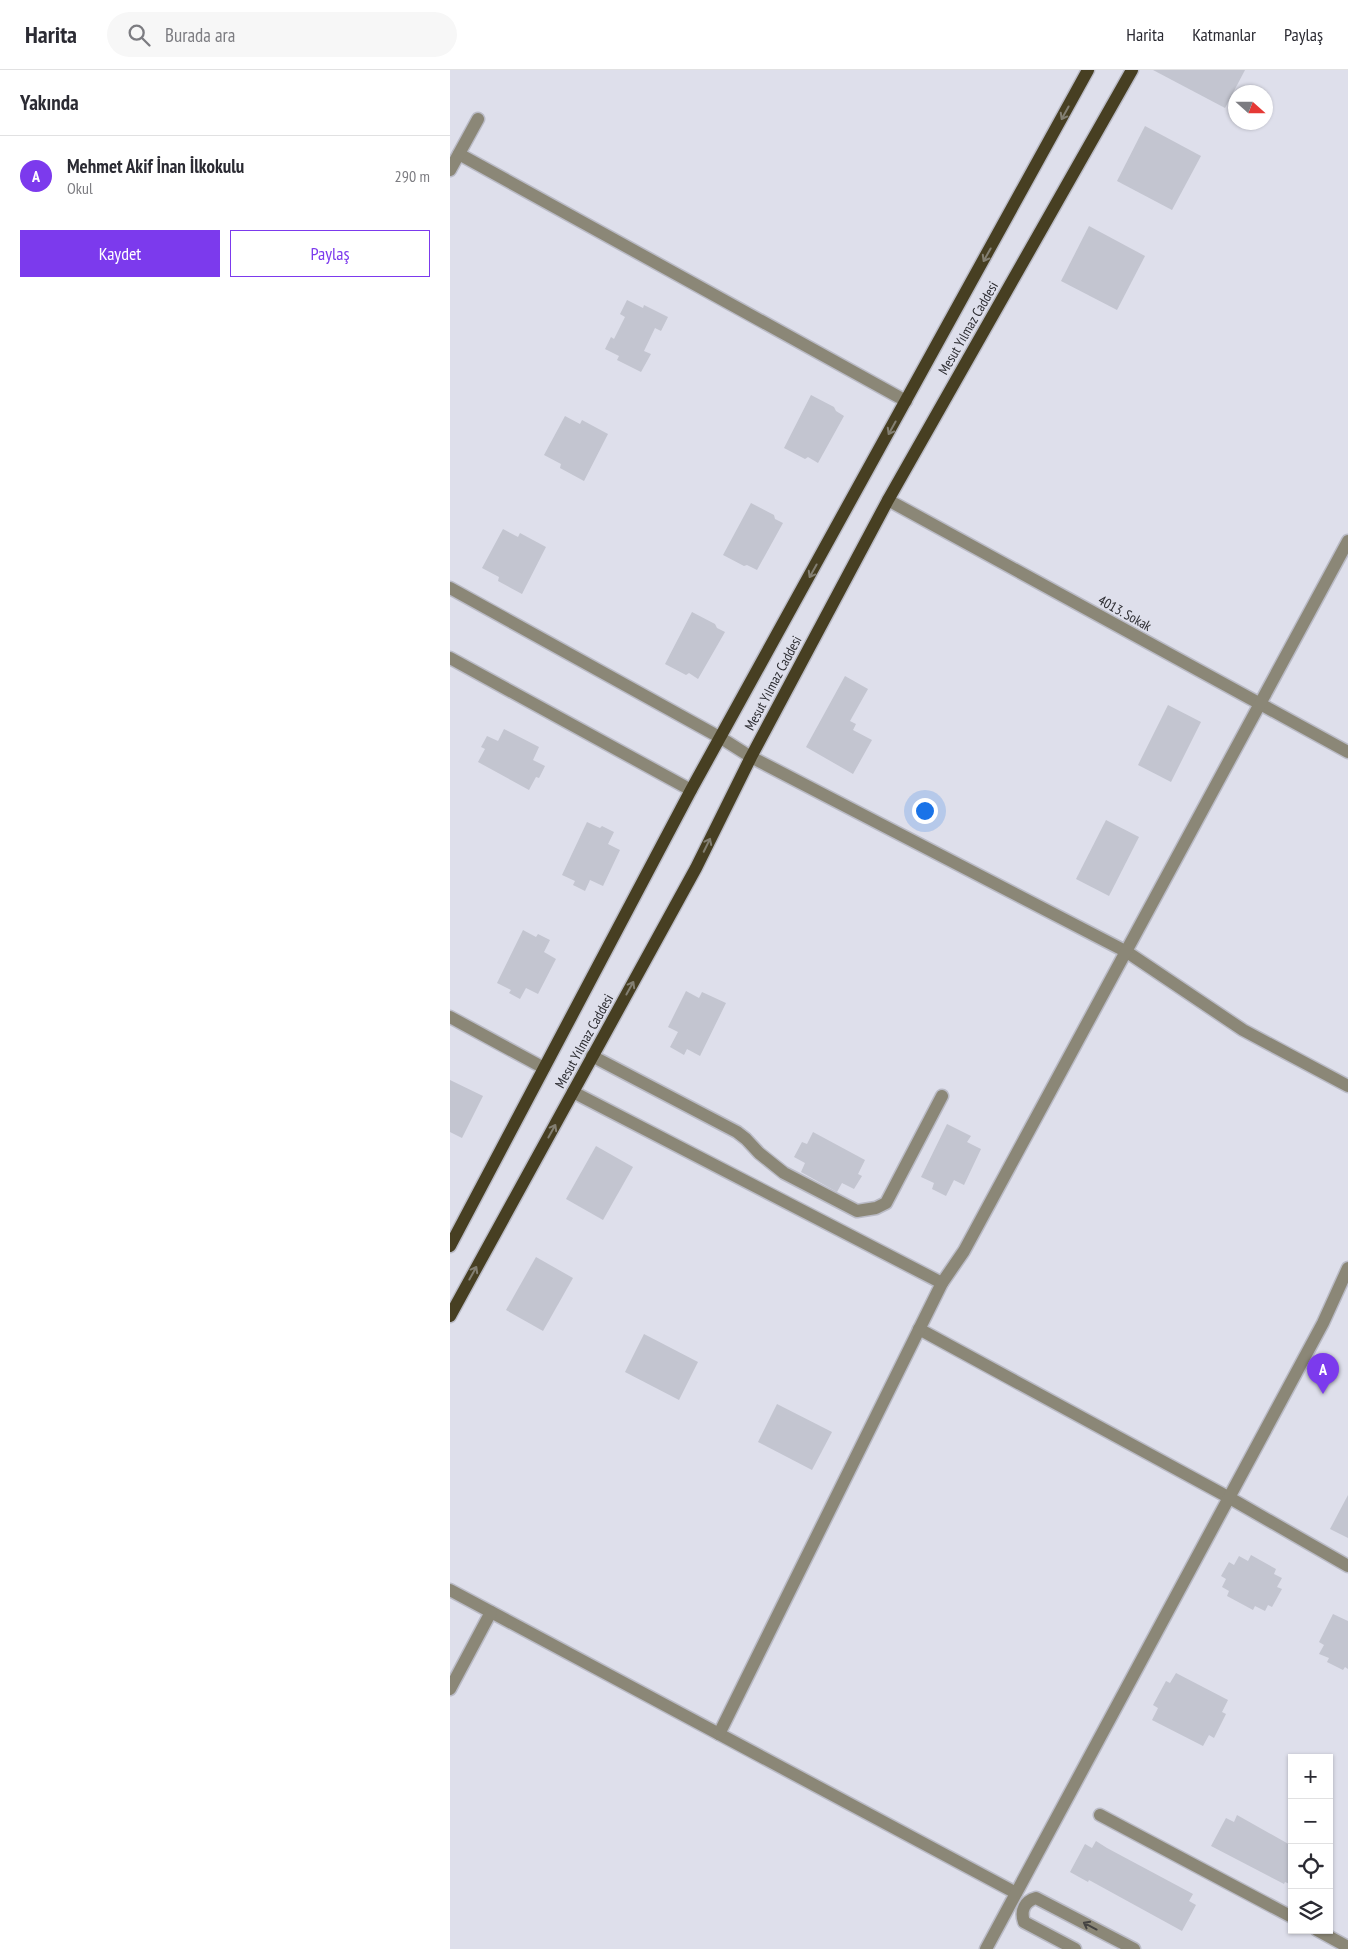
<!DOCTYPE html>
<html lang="tr">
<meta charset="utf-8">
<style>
:root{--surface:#fff;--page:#f7f7f7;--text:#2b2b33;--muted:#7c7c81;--line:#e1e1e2;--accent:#7c3aed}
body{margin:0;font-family:"PT Sans Narrow",sans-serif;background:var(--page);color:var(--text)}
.controls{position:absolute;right:15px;bottom:15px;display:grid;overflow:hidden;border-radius:0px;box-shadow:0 1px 4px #0004}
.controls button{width:45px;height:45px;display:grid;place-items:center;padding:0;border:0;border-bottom:1px solid var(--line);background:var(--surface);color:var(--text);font:25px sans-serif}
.compass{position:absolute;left:778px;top:15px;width:45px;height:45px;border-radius:50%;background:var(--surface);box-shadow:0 1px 4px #0004;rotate:111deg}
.you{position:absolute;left:474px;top:740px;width:18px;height:18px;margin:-12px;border:4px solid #fff;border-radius:50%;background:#1a73e8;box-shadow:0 0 0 8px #1a73e833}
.badge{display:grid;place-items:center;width:32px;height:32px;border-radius:50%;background:var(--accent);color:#fff;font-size:16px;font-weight:700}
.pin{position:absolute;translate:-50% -41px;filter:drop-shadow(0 1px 2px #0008)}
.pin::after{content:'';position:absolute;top:26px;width:18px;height:15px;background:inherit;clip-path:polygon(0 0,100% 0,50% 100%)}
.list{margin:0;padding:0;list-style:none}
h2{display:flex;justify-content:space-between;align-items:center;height:65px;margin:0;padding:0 20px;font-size:21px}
h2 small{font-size:16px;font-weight:400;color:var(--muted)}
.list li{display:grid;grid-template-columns:32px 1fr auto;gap:15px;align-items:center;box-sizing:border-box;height:80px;padding:0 20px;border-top:1px solid var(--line)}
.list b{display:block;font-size:19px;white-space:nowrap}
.list p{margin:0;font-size:16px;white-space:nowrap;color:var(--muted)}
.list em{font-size:16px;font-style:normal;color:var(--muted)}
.actions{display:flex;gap:10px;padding:15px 20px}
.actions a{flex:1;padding:11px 0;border:1px solid var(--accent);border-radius:0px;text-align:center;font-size:18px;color:var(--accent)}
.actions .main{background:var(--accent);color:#fff}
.icon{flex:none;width:28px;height:28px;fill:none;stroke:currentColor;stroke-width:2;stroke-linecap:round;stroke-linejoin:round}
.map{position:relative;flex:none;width:898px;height:1879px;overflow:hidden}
header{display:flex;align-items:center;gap:30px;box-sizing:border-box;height:70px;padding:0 25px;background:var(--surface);border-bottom:1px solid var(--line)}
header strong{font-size:24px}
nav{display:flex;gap:28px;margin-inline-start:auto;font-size:18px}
.search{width:350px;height:45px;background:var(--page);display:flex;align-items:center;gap:12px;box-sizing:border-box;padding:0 18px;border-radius:28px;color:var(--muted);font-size:19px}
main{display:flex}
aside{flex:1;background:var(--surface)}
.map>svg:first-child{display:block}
.building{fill:#c3c5d0}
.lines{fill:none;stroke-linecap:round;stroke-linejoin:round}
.minor-casing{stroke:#babbc6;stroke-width:15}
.major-casing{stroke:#babbc6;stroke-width:15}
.minor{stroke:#8b8777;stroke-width:12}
.major{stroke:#473f22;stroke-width:12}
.oneway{stroke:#837f72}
.oneway2{stroke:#444342}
.labels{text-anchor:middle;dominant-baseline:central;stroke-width:4;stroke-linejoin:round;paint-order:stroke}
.street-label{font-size:14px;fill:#2c2c31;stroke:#dedfeb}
</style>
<header>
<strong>Harita</strong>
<div class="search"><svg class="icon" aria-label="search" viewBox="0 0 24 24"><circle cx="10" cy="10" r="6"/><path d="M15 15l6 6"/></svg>Burada ara</div>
<nav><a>Harita</a><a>Katmanlar</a><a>Paylaş</a></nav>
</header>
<main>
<aside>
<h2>Yakında<small></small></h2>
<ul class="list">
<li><span class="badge">A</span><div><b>Mehmet Akif İnan İlkokulu</b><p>Okul</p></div><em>290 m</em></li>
</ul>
<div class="actions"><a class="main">Kaydet</a><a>Paylaş</a></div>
</aside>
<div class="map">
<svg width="898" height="1879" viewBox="0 0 898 1879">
<rect width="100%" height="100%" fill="#dedfeb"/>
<!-- building -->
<g class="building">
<polygon points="703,0 795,0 775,38"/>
<polygon points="695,56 751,86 722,140 667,111"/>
<polygon points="639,156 695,186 667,240 611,211"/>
<polygon points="177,230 193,238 194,235 218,247 211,261 205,258 194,281 201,284 191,302 167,290 169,286 155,279 161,267 164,269 175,247 170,244"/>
<polygon points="361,325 384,337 386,341 394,346 368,393 358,387 355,389 334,378"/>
<polygon points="115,346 130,354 132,350 158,364 134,411 110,398 111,394 94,385"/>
<polygon points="301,433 324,445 325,449 333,453 307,500 297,495 294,496 273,485"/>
<polygon points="53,459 68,467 70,463 96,477 72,524 48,511 49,507 32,498"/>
<polygon points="242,542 265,554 267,558 275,562 248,609 239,603 236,605 215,594"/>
<polygon points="395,606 418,619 400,651 406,654 403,660 422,670 403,704 356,677"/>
<polygon points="718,635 751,652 721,712 688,695"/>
<polygon points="54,659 89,677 83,690 95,696 89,708 86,707 79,720 28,692 35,679 31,677 37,666 48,671"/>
<polygon points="656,750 689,767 659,826 626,809"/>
<polygon points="137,752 150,758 152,756 164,762 158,774 170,780 153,816 140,810 135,821 123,815 125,811 112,805"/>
<polygon points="73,860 86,867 88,864 100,870 94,882 106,889 88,924 76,918 70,929 59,923 61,920 47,913"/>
<polygon points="236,921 249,928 252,922 276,933 250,986 237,979 234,985 220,977 228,962 218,957"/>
<polygon points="0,1010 33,1026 12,1068 0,1062"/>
<polygon points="497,1054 521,1066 517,1072 531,1079 514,1115 504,1110 496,1126 482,1119 484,1113 471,1107"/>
<polygon points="363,1062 415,1090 408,1104 412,1106 404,1119 392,1113 387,1122 351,1102 355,1093 344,1087 352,1072 357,1074"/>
<polygon points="146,1076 183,1097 153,1150 116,1129"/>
<polygon points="86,1187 123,1208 93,1261 56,1240"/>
<polygon points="194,1264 248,1292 229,1330 175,1302"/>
<polygon points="327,1334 382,1362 362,1400 308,1372"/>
<polygon points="898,1425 898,1468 880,1459"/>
<polygon points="801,1485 826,1499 824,1504 832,1508 827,1517 832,1519 822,1537 818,1535 815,1541 805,1536 803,1540 777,1526 779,1521 772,1517 776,1509 771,1506 779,1492 784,1495 789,1486 798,1491"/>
<polygon points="883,1544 898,1551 898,1599 895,1597 893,1600 877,1592 879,1588 869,1584 874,1575 869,1572"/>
<polygon points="726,1603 778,1630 772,1642 776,1644 764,1668 759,1665 753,1676 702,1650 708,1638 703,1635 716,1611 720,1613"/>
<polygon points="787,1745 842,1776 842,1815 835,1812 834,1814 761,1776 776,1748 784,1752"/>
<polygon points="646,1771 657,1778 743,1824 739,1831 746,1835 732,1861 639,1810 638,1812 620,1802 635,1774 642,1778"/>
</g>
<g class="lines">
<defs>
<g id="minor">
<polyline points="9,84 456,331"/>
<polyline points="0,100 28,49"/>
<polyline points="438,430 898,682"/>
<polyline points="0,518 271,668 301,687 677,882 793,960 898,1016"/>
<polyline points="0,588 241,720"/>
<polyline points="0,947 94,998"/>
<polyline points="142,986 287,1062 296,1069 309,1083 334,1103 407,1141 426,1138 436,1133 492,1026"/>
<polyline points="123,1022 492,1213"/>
<polyline points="469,1259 778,1427 898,1496"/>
<polyline points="0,1520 566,1823"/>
<polyline points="0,1619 41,1542"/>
<polyline points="269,1664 492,1213 514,1181 898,471"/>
<polyline points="650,1745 842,1847"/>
<polyline points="867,1860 898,1877"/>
<polyline points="536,1879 873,1253 898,1198"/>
<path d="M625 1879 574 1852C570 1840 575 1831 586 1828L684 1879"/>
</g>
<g id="major">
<polyline points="0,1176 241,720 638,0"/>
<polyline points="0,1246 246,798 301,687 438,430 682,0"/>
</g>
</defs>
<!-- minor casing -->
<use href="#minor" class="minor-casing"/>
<!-- major casing -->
<use href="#major" class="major-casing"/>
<!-- minor -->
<use href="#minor" class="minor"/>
<!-- major -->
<use href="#major" class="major"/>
</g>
<!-- one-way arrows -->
<defs><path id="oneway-shaft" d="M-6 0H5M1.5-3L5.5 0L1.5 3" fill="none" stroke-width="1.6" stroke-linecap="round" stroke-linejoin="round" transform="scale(1.25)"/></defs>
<g class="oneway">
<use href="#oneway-shaft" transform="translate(615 43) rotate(119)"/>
<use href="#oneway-shaft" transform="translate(537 185) rotate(119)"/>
<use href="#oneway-shaft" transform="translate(442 358) rotate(119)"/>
<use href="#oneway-shaft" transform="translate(363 501) rotate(119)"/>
<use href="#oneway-shaft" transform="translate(257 775) rotate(-64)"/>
<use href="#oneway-shaft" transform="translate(180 918) rotate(-61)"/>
<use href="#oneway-shaft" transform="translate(102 1061) rotate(-61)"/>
<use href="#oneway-shaft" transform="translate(23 1203) rotate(-61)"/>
</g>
<use class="oneway2" href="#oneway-shaft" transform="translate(640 1856) rotate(-152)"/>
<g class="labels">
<!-- street labels -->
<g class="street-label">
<text transform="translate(518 258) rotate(-60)">Mesut Yılmaz Caddesi</text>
<text transform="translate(675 543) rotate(29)">4013. Sokak</text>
<text transform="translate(323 613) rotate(-62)">Mesut Yılmaz Caddesi</text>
<text transform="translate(134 971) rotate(-61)">Mesut Yılmaz Caddesi</text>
</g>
</g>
</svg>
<div class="controls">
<button>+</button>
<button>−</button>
<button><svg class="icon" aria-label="locate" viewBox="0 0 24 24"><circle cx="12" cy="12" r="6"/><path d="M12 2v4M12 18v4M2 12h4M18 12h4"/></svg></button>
<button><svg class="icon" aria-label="layers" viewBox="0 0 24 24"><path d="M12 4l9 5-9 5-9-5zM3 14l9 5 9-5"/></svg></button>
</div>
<svg class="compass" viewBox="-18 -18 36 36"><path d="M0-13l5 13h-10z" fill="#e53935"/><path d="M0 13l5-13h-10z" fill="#7c7c81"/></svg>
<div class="you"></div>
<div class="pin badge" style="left:873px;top:1324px">A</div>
</div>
</main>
